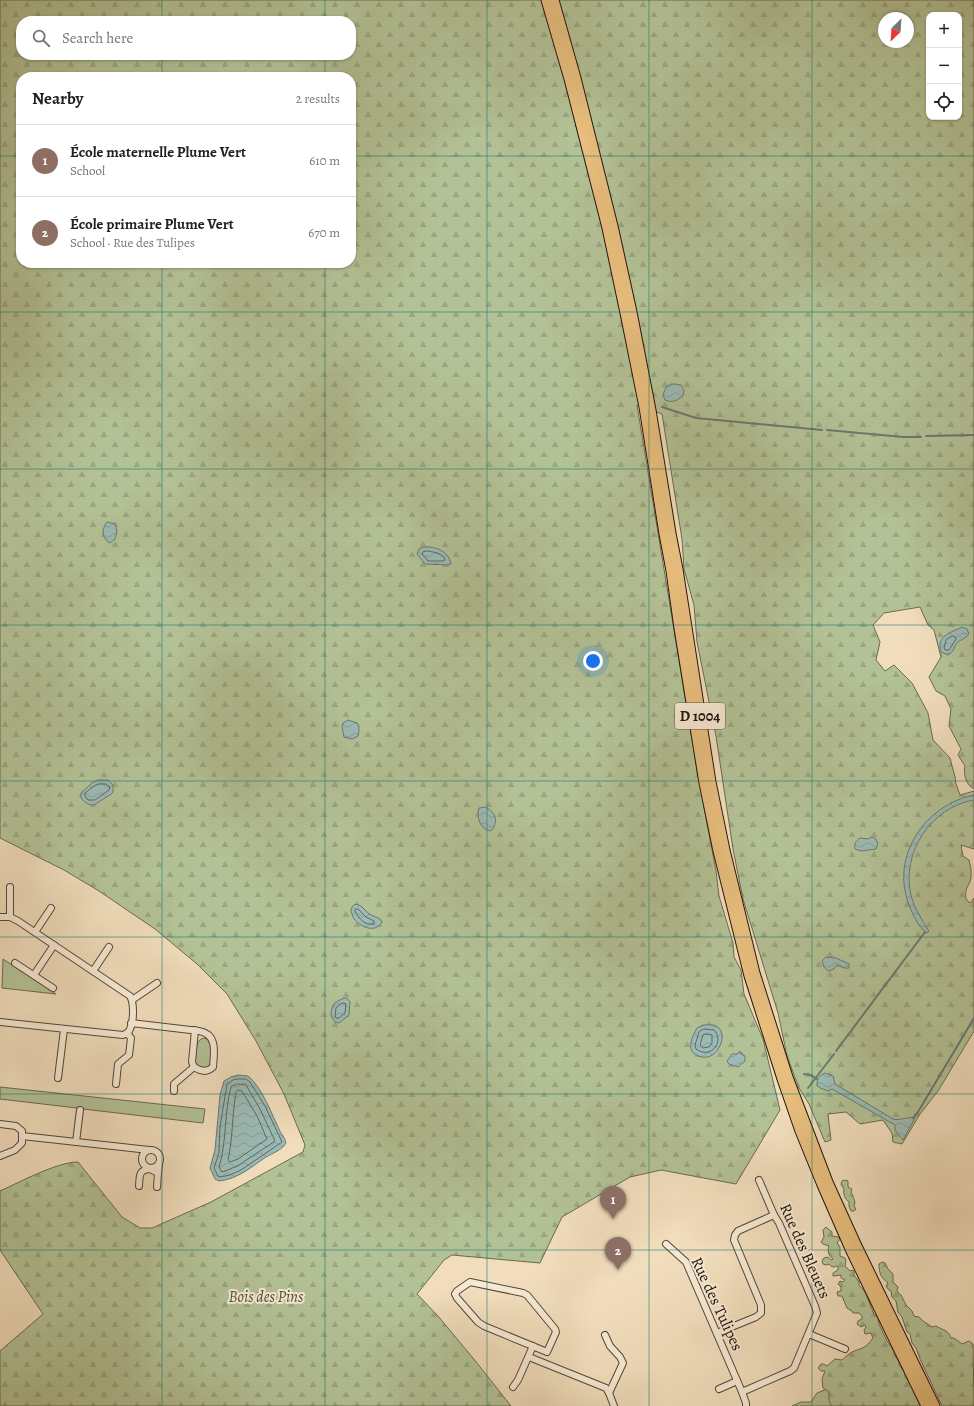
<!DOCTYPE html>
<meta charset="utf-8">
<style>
:root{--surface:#fff;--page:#f2f2f2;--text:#202124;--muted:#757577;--line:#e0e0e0;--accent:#db2777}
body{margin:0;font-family:Alegreya,serif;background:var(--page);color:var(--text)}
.controls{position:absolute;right:12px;top:12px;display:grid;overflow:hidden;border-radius:8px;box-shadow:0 1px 3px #0004}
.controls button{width:36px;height:36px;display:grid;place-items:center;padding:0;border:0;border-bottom:1px solid var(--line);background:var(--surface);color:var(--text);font:20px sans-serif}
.compass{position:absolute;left:878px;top:12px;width:36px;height:36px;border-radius:50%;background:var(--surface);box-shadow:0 1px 3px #0004;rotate:205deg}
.you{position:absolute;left:593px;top:661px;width:14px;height:14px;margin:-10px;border:3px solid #fff;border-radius:50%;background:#1a73e8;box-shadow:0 0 0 6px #1a73e833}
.badge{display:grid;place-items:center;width:26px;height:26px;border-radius:50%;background:var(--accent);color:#fff;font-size:13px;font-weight:700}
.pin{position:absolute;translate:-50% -33px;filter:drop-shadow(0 1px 2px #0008)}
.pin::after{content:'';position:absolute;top:21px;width:14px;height:12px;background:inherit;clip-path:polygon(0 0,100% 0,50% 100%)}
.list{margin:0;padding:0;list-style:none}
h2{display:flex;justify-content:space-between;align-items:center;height:52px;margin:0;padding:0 16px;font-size:17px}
h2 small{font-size:13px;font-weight:400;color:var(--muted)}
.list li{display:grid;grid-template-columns:26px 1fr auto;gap:12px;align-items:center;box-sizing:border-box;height:72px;padding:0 16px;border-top:1px solid var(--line)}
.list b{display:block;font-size:15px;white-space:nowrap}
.list p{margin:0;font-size:13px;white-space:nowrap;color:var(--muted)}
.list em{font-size:13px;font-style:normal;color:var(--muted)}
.icon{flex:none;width:22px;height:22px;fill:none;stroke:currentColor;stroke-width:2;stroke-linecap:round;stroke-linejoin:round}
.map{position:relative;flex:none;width:974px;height:1406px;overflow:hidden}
.search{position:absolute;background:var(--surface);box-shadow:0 1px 3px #0004;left:16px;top:16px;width:340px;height:44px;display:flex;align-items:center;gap:10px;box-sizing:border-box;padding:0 14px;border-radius:16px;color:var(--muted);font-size:15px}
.panel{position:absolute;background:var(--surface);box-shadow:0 1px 3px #0004;left:16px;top:72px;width:340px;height:196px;border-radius:16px}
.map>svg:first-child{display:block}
.green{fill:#b3c296;stroke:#6a6a50}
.forest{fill:url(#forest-firs);stroke:#6a6a50;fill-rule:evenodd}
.water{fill:url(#water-waves);stroke:#6a7872}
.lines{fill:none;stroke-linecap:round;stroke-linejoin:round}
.shore{stroke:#5e6760;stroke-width:1}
.stream{stroke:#6a7872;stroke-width:2}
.minor-casing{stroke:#544637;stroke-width:8}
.highway-casing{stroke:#20130b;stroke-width:11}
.minor{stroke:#f6e9d3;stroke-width:6}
.highway{stroke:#e8be7e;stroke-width:9}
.grid{fill:none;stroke:#0f766e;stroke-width:1;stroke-opacity:0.55}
.labels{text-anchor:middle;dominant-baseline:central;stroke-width:4;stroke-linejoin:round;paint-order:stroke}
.shield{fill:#f6e9d3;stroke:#605347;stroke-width:1}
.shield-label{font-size:15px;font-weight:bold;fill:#20130b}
.street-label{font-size:16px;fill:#20130b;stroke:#f6e9d3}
.park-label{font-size:16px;font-style:italic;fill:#53503c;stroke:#f6e9d3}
</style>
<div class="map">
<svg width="974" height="1406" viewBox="0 0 974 1406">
<defs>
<pattern id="forest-firs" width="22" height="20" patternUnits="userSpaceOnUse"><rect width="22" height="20" fill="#b3c296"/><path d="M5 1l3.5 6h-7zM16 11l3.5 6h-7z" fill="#9aa680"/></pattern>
<pattern id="water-waves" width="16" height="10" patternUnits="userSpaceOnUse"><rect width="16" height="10" fill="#9cbbb6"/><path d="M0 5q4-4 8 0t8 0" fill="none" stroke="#86a09b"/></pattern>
</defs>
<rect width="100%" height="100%" fill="#f1ddbc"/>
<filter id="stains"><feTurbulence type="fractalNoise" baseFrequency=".005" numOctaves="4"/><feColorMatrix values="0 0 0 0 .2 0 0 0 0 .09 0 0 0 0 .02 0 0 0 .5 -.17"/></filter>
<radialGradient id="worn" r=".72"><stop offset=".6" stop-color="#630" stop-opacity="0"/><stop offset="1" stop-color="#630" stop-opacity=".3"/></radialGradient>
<!-- green -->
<g class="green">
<polygon points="3,959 56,994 2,988"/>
<path d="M204 1038 210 1040 212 1042 211 1066C205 1069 198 1068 195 1062 196 1054 194 1040 204 1038Z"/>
<polygon points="0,1087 205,1109 203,1123 83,1109 83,1108 78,1107 77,1108 0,1099"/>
<polygon points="827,1389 855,1406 792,1406 801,1402 811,1402 817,1393"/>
</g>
<!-- forest -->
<g class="forest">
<path d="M0 0H974V789C966 785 963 774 965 766L958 755 961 749 949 726 951 709 945 696 936 691 929 677 941 657 934 630 928 625 920 607 884 613 873 625 880 642 876 660 885 671 894 665 912 683 928 713 933 740 950 758 955 777 956 784 960 795 974 791V849L961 845 963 856 969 860C970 865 972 871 971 877 970 887 964 886 966 899L970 903 974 898V1031L938 1091 920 1114 902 1144 893 1142 892 1133 883 1120 860 1124 846 1112 828 1114 831 1140 825 1142 809 1104 799 1088 787 1056 778 1013 743 899 733 849 716 736 697 642 694 605 684 569 682 539 662 414 637 405 697 770 716 871 719 896 733 943 734 957 741 970 744 994 763 1039 780 1110 736 1184 661 1170 630 1177 562 1217 540 1263 452 1255 444 1260 417 1294 438 1316 477 1363 511 1406H0V1351L43 1314 0 1250V1191C20 1182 57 1162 78 1162L122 1217 140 1228H152L211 1202 303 1152 305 1145 284 1094 256 1041 227 994 197 964 155 929 99 891 64 870 0 838ZM929 15H959V117H929ZM884 18H908V42H884ZM21 21H351V55H21ZM21 77H351V263H21Z"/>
<path d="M845 1180 848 1181V1187L852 1189 851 1192C852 1193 854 1199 855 1202L854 1206 856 1209 854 1211H851L849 1206V1202C845 1199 843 1194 844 1189L841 1184 842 1181Z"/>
<path d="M826 1227 832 1232V1236L838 1237 840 1239 837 1243 840 1247V1256L845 1258 846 1261 845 1266 850 1271 853 1270 854 1272V1275L859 1282V1285L865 1292 874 1314 878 1318 879 1324 887 1341 894 1351V1354L899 1362V1365L905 1372V1377L912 1384 914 1392 920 1406H832C828 1401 829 1397 829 1392L823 1388 822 1379 825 1371H821L818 1368 821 1364H824L827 1366 835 1359 842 1360C845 1357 849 1354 852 1352 864 1347 865 1349 873 1338L871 1333 865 1334 864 1330 866 1327 865 1325 861 1327 857 1324 858 1321 862 1319V1316L859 1313H853L852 1311 847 1308 842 1296H838L837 1292 841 1291V1287L838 1284 840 1281 843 1282 845 1280 841 1278V1275L833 1276V1273L838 1270V1266C834 1267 832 1268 829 1264L826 1265 823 1264 822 1261 824 1258 828 1257 831 1260 833 1259C829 1256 827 1252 829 1246L823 1244 821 1242 824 1237 823 1230Z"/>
<path d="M882 1262 885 1263 888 1269 893 1274V1282L898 1287 897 1290 899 1294 901 1295 906 1305 912 1311 914 1316 919 1317 923 1321 932 1327 936 1326C942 1330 949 1330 951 1338H954L962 1344 969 1341 973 1344 974 1406H942L920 1359 916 1348 912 1343 910 1334 907 1332 902 1317 898 1312 896 1301 892 1297 891 1291 888 1289 886 1286 888 1283C881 1277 879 1274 879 1264Z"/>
</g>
<!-- water -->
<g class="water">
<path d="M671 384H675L681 385 684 390 683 396C676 401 673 403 665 400L663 395 666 387Z"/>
<path d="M107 522 115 524 117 531 115 539 110 543C102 539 101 529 107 522Z"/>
<path d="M424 547C435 546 449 551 451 564L449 565 425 564 417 554 419 549Z"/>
<path d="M962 627 967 629 969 634C965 639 962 639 958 642 954 646 954 652 948 655L941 652C936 636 950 633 962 627Z"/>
<path d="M348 720 357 723C360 728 359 731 358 736L352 739 344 737 342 727 343 723Z"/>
<path d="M98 780H108L113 785V792C111 795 108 796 105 798 94 805 91 809 81 798V793L92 783Z"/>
<path d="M974 795V800C931 807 901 853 911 895 914 908 922 920 929 931L927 933C918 927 913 915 909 905 890 856 925 805 974 795Z"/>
<path d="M485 807C496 812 499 822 491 831 480 829 476 818 479 808Z"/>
<path d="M872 837 876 839 878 844 876 849 861 851 855 849C854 844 855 842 860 838L868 839Z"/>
<path d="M355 904 361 906 369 914 380 919 382 922C376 933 362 928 355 920 353 918 352 914 351 911L352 907Z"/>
<polygon points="826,957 836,958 849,964 849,968 844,968 837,965 834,969 828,971 824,967 822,961"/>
<path d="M345 998H347L350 1002 349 1015 339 1023 335 1022 331 1016C331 1005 335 1001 345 998Z"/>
<path d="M703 1025C707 1025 712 1024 716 1026 731 1033 716 1068 695 1054 686 1048 693 1036 697 1028Z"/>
<polygon points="740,1051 741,1054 745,1056 745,1061 738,1067 729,1064 727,1061 732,1054 737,1054"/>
<path d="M825 1073 833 1076 835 1084 893 1119C901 1121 908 1116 915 1118L903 1140 895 1130V1125L832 1089 828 1091 820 1088 817 1085C817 1078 819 1076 825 1073Z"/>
<path d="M238 1075 248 1076C261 1086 271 1112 278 1127 280 1133 285 1137 286 1143 282 1150 273 1153 266 1157 251 1167 238 1179 219 1181L215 1179 210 1168 215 1150 220 1095 224 1081 231 1077Z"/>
</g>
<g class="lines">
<!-- shore -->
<g class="shore">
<path d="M427 551C434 552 443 553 445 560L443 561H428L422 554 423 552Z"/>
<polygon points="953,636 955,637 956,639 949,650 945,650 944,648 946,640"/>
<polygon points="99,784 106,784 110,787 109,790 95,800 88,800 85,796 85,793 94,786"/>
<path d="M356 909H358L366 917 374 921V924C365 926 359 919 355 911Z"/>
<polygon points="343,1003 346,1004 345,1013 339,1018 336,1018 335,1016 336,1008"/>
<path d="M704 1029 714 1030C725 1041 711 1060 696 1049L695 1045 699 1032Z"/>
<polygon points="706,1034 712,1035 712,1043 709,1047 703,1048 700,1045 703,1035"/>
<polygon points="238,1079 246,1079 250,1082 265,1106 282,1142 241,1170 230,1175 220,1177 218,1176 214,1168 219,1153 220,1127 227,1084 233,1080"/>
<path d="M237 1084 246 1085 260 1109 275 1141 239 1165 228 1170 222 1172 219 1167C227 1141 224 1113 231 1087Z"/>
<path d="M238 1090 242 1091 257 1116 267 1139 238 1159 230 1162 228 1160C233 1138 232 1114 236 1092Z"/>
</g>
<!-- stream -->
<g class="stream">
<polyline points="662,407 696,418 822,430"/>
<polyline points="827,430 903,437 921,437"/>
<polyline points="926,436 974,435"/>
<polyline points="836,1051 925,932"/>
<polyline points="804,1074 811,1075 817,1079"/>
<polyline points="808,1088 834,1054"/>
<polyline points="913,1118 918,1112 974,1018"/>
</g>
<defs>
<g id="minor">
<path d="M0 917H10L18 921 130 996C134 1002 134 1021 130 1029 129 1032 126 1034 123 1035L0 1022"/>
<polyline points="10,917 10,887"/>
<polyline points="35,932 51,908"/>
<polyline points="15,963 53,988"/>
<polyline points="93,971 109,947"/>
<polyline points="34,975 54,945"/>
<polyline points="132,1000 157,983"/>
<path d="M131 1023 199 1031C218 1034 214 1053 213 1067 207 1073 200 1071 194 1067L192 1062 195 1030"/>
<polyline points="58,1078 64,1029"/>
<polyline points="116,1084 118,1064 129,1055 131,1038 127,1033"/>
<polyline points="174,1091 174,1084 194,1067"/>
<polyline points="0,1124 16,1126 22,1131 22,1136 149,1150"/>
<polyline points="76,1142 80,1110"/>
<circle cx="151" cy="1159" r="9"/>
<polyline points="0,1156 15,1150 22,1143 22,1136"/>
<path d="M139 1186C140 1176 138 1170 150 1169L158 1173 159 1165"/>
<polyline points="157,1187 158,1173"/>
<polyline points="666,1244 686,1262 742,1392 746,1403 746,1406"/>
<polygon points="470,1282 523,1293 527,1295 555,1329 556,1332 547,1352 484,1326 478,1322 457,1298 455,1294 457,1291"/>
<polyline points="717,1333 756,1317 761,1313 761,1305 734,1240 735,1235 738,1231 774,1215"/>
<polyline points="809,1334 845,1349"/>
<polyline points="605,1335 610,1346 620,1357 623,1363 609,1393"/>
<polyline points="529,1357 606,1388 609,1393 614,1406"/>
<polyline points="513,1387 518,1380 533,1346"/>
<polyline points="719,1389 737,1381"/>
<polyline points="742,1392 790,1371 794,1368 817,1313 815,1306 779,1223 774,1215 759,1180"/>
</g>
<g id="highway">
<polyline points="546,0 569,79 607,228 625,313 644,407 664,534 671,571 679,628 704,783 718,851 749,976 782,1079 800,1131 822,1185 850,1249 926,1406"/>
<polyline points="554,0 576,78 613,226 632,312 651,410 671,533 678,569 711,782 725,850 755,973 788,1077 828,1182 857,1246 935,1406"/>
</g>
</defs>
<!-- minor casing -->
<use href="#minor" class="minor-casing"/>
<!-- highway casing -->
<use href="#highway" class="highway-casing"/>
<!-- minor -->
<use href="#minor" class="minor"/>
<!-- highway -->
<use href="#highway" class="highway"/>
</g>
<!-- grid -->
<path class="grid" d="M162 0V21M325 0V21M487 0V1406M649 0V1406M812 0V1406M162 55V77M325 55V77M0 156H21M351 156H974M162 263V1406M325 263V1406M0 312H974M0 469H974M0 625H974M0 781H974M0 937H974M0 1094H974M0 1250H974"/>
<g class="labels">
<!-- shield labels -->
<rect class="shield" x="675" y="703" width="50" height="26" rx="3"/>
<g class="shield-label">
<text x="700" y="716">D 1004</text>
</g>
<!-- street labels -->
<g class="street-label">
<text transform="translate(805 1251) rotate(66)">Rue des Bleuets</text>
<text transform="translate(717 1304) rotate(65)">Rue des Tulipes</text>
</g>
<!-- park labels -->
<g class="park-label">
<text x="266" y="1297">Bois des Pins</text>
</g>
</g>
<rect width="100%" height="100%" filter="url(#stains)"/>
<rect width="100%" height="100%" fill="url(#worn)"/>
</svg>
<div class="controls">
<button>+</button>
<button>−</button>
<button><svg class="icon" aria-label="locate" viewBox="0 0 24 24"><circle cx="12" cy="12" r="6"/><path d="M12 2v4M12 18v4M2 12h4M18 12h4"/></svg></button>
</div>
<svg class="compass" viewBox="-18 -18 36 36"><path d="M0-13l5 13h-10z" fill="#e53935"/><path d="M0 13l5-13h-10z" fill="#757577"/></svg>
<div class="you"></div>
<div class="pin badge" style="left:613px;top:1219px;background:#8d6e63">1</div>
<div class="pin badge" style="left:618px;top:1270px;background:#8d6e63">2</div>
<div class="search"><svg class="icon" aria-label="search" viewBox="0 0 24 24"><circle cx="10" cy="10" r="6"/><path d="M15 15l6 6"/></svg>Search here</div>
<section class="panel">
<h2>Nearby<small>2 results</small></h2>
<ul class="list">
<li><span class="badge" style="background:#8d6e63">1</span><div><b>École maternelle Plume Vert</b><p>School</p></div><em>610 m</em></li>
<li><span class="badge" style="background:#8d6e63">2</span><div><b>École primaire Plume Vert</b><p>School · Rue des Tulipes</p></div><em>670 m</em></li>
</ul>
</section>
</div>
